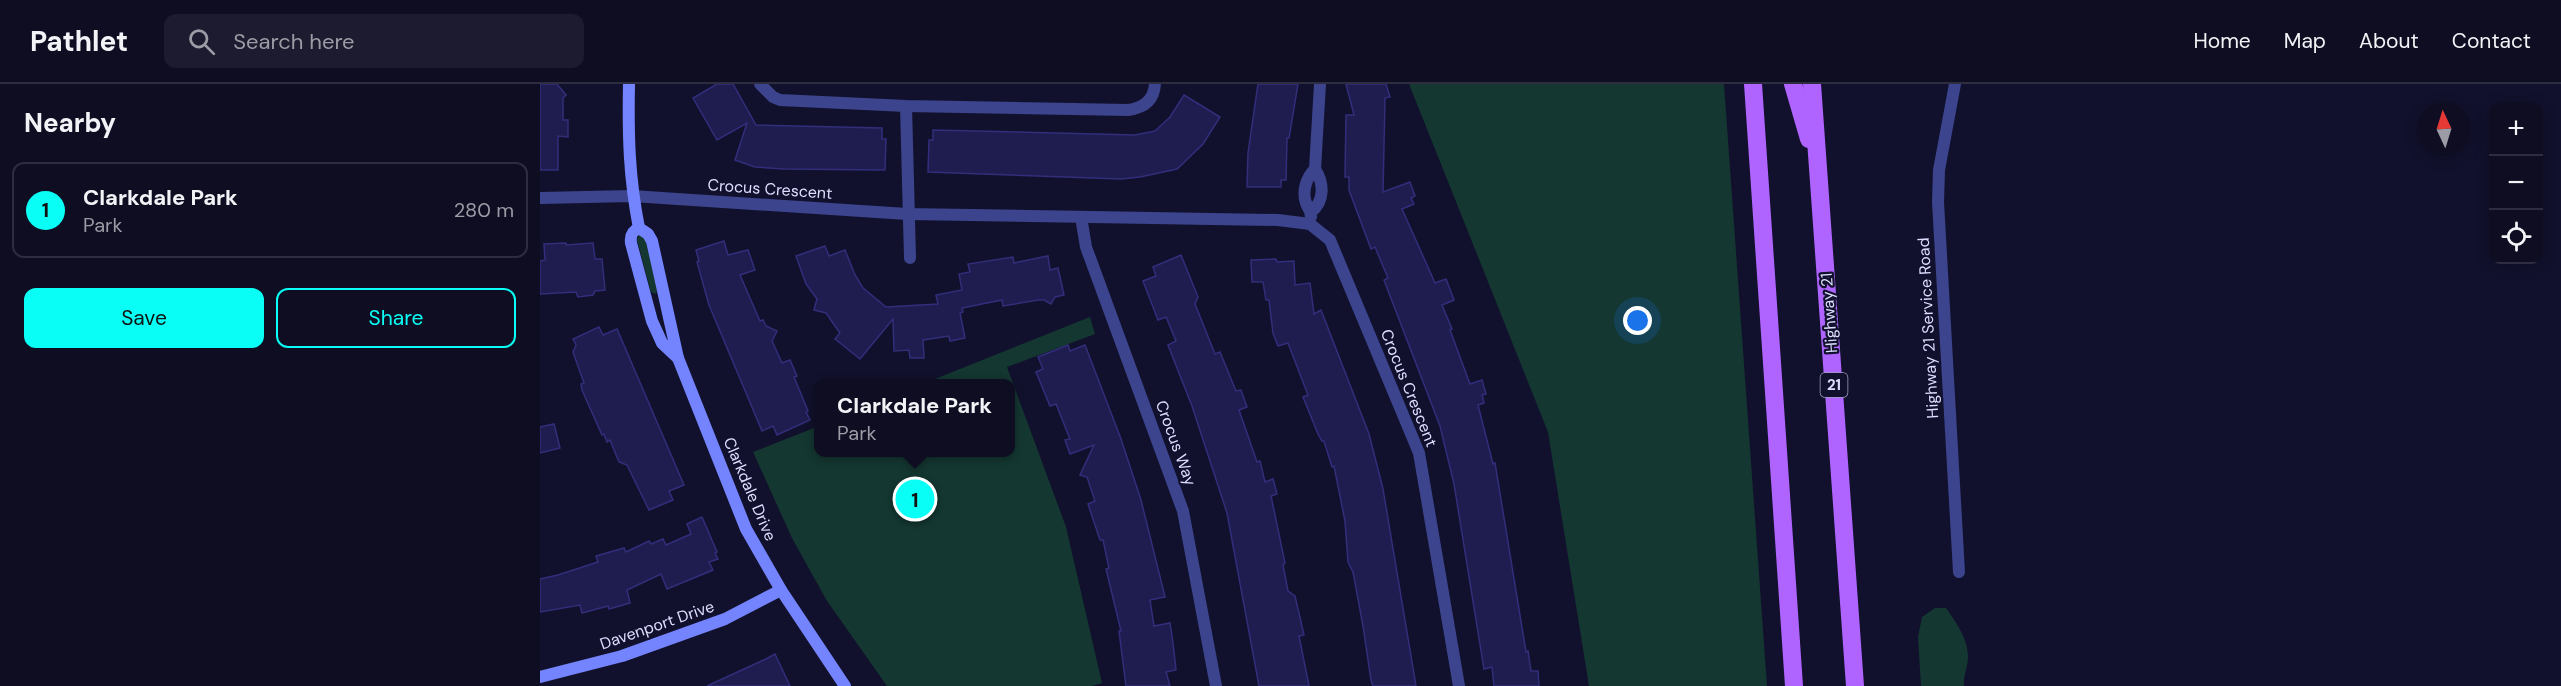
<!DOCTYPE html>
<meta charset="utf-8">
<style>
:root{--surface:#0e0d22;--page:#1c1b2f;--text:#f1f3f6;--muted:#9b9ca5;--line:#2e2d40;--accent:#09fff5}
body{margin:0;font-family:"DM Sans",sans-serif;background:var(--page);color:var(--text)}
.controls{position:absolute;right:18px;top:18px;display:grid;overflow:hidden;border-radius:12px;box-shadow:0 3px 15px #0003}
.controls button{width:54px;height:54px;display:grid;place-items:center;padding:0;border:0;border-bottom:2px solid var(--line);background:var(--surface);color:var(--text);font:30px sans-serif}
.compass{position:absolute;left:1877px;top:18px;width:54px;height:54px;border-radius:50%;background:var(--surface);box-shadow:0 3px 15px #0003;rotate:356deg}
.you{position:absolute;left:1098px;top:237px;width:21px;height:21px;margin:-15px;border:4px solid #fff;border-radius:50%;background:#1a73e8;box-shadow:0 0 0 9px #1a73e833}
.badge{display:grid;place-items:center;width:39px;height:39px;border-radius:50%;background:var(--accent);color:#111;font-size:20px;font-weight:700}
.pin{position:absolute;translate:-50% -50%;border:3px solid #fff;box-shadow:0 2px 6px #0006}
.popup{position:absolute;left:274px;top:295px;width:201px;height:78px;box-sizing:border-box;display:grid;place-content:center;border-radius:12px;background:var(--surface);filter:drop-shadow(0 2px 4px #0005);font-size:20px;white-space:nowrap;color:var(--muted)}
.popup b{font-size:22px;color:var(--text)}
.popup::after{content:'';position:absolute;left:50%;top:100%;margin-left:-12px;border:12px solid transparent;border-top-color:var(--surface)}
.list{margin:0;padding:0;list-style:none}
h2{display:flex;justify-content:space-between;align-items:center;height:78px;margin:0;padding:0 24px;font-size:26px}
h2 small{font-size:20px;font-weight:400;color:var(--muted)}
.list li{display:grid;grid-template-columns:39px 1fr auto;gap:18px;align-items:center;box-sizing:border-box;height:96px;margin:0 12px 12px;padding:0 12px;border:2px solid var(--line);border-radius:12px}
.list b{display:block;font-size:22px;white-space:nowrap}
.list p{margin:0;font-size:20px;white-space:nowrap;color:var(--muted)}
.list em{font-size:20px;font-style:normal;color:var(--muted)}
.actions{display:flex;gap:12px;padding:18px 24px}
.actions a{flex:1;padding:14px 0;border:2px solid var(--accent);border-radius:12px;text-align:center;font-size:21px;color:var(--accent)}
.actions .main{background:var(--accent);color:#111}
.icon{flex:none;width:33px;height:33px;fill:none;stroke:currentColor;stroke-width:2;stroke-linecap:round;stroke-linejoin:round}
.map{position:relative;flex:none;width:2021px;height:602px;overflow:hidden}
header{display:flex;align-items:center;gap:36px;box-sizing:border-box;height:84px;padding:0 30px;background:var(--surface);border-bottom:2px solid var(--line)}
header strong{font-size:28px}
nav{display:flex;gap:33px;margin-inline-start:auto;font-size:21px}
.search{width:420px;height:54px;background:var(--page);display:flex;align-items:center;gap:15px;box-sizing:border-box;padding:0 21px;border-radius:12px;color:var(--muted);font-size:22px}
main{display:flex}
aside{flex:1;background:var(--surface)}
.map>svg:first-child{display:block}
.green{fill:#143731}
.building{fill:#1f1c4f;stroke:#322e7b;stroke-width:1.5}
.lines{fill:none;stroke-linecap:round;stroke-linejoin:round}
.street{stroke:#3b448d;stroke-width:12}
.secondary{stroke:#7484ff;stroke-width:12}
.primary{stroke:#af64ff;stroke-width:18}
.labels{text-anchor:middle;dominant-baseline:central;stroke-width:4.5;stroke-linejoin:round;paint-order:stroke}
.shield{fill:#12112d;stroke:#a0a0c0;stroke-width:1.5}
.shield-label{font-size:15px;font-weight:bold;fill:#dddeff}
.street-label{font-size:16px;fill:#dddeff;stroke:#12112d}
</style>
<header>
<strong>Pathlet</strong>
<div class="search"><svg class="icon" aria-label="search" viewBox="0 0 24 24"><circle cx="10" cy="10" r="6"/><path d="M15 15l6 6"/></svg>Search here</div>
<nav><a>Home</a><a>Map</a><a>About</a><a>Contact</a></nav>
</header>
<main>
<aside>
<h2>Nearby<small></small></h2>
<ul class="list">
<li><span class="badge">1</span><div><b>Clarkdale Park</b><p>Park</p></div><em>280 m</em></li>
</ul>
<div class="actions"><a class="main">Save</a><a>Share</a></div>
</aside>
<div class="map">
<svg width="2021" height="602" viewBox="0 0 2021 602">
<rect width="100%" height="100%" fill="#12112d"/>
<!-- green -->
<g class="green">
<polygon points="869,0 1184,0 1227,602 1049,602 1008,348"/>
<polygon points="99,151 105,153 117,206 116,210 111,208 97,156"/>
<polygon points="550,233 555,250 467,283 526,443 562,599 552,602 347,602 287,517 252,454 213,368 279,342 279,368 471,368 471,300 385,299"/>
<path d="M1395 524H1406C1416 538 1428 555 1428 573 1428 582 1423 592 1424 602H1381L1378 553 1382 533Z"/>
</g>
<!-- building -->
<g class="building">
<polygon points="0,0 17,0 26,11 23,14 23,36 28,36 28,53 18,52 18,86 0,86"/>
<polygon points="177,0 193,0 216,41 342,44 342,55 346,55 345,86 244,85 215,83 195,76 207,39 177,56 153,14"/>
<polygon points="718,0 758,0 749,54 747,54 746,96 741,96 741,103 707,103 708,69"/>
<polygon points="806,0 846,0 850,13 845,14 843,108 870,98 875,112 871,114 874,120 862,125 895,199 906,195 914,216 902,221 912,245 910,246 930,300 942,296 946,310 942,311 944,319 938,321 953,380 955,379 986,568 988,567 991,587 998,587 999,602 954,602 952,583 944,585 914,400 900,342 844,196 848,194 835,163 831,165 809,106 809,93 805,93 806,31 814,31"/>
<polygon points="644,11 680,33 663,60 637,85 600,93 581,95 388,88 389,56 393,56 393,46 595,51 615,47 630,33"/>
<polygon points="184,157 188,171 208,166 215,186 200,191 220,237 223,236 226,242 237,247 232,257 242,279 250,276 257,292 254,293 268,327 266,328 270,336 237,351 233,342 222,347 169,221 157,178 159,177 156,166"/>
<polygon points="26,159 26,161 53,159 55,175 62,175 65,206 55,207 53,211 38,213 36,208 0,210 0,177 5,176 4,160"/>
<polygon points="285,162 289,172 305,166 315,191 323,204 346,223 398,220 396,211 422,206 419,190 430,188 428,180 473,173 474,179 508,172 510,186 518,184 524,211 515,213 511,220 504,216 498,216 463,222 462,216 422,224 423,228 420,229 425,254 410,257 409,252 383,256 384,274 370,274 369,266 354,267 353,235 320,275 295,255 300,249 286,229 274,226 277,215 266,200 256,172"/>
<polygon points="641,171 658,213 655,220 675,270 680,268 696,307 701,306 707,323 699,326 717,378 720,377 725,398 733,395 737,410 731,412 745,479 743,481 748,507 755,512 764,551 759,552 769,602 719,602 687,429 652,322 628,261 636,257 626,233 618,236 603,197 616,192 613,183"/>
<polygon points="736,175 737,178 754,177 755,201 770,199 774,230 781,226 829,350 843,405 876,602 833,602 831,596 823,542 813,488 808,478 805,437 794,382 792,383 784,357 782,357 778,350 763,313 768,311 748,259 738,262 733,249 729,216 726,216 723,198 712,198 711,176"/>
<polygon points="59,243 63,251 77,245 144,401 129,407 133,416 109,426 87,381 79,378 70,356 67,358 64,350 62,351 42,306 41,300 44,299 33,268 36,261 33,255"/>
<polygon points="528,261 530,267 545,261 581,355 601,416 625,513 610,516 614,542 630,539 633,559 636,586 626,588 630,602 586,602 579,547 581,547 566,485 569,484 563,456 560,456 548,420 555,417 547,393 540,391 554,361 530,370 525,356 530,355 516,320 510,322 496,288 503,285 498,273"/>
<polygon points="14,340 20,364 0,369 0,343"/>
<polygon points="162,433 177,468 175,469 178,475 169,478 173,486 127,505 121,490 87,506 90,519 69,525 68,522 42,529 40,521 0,528 0,495 18,491 58,478 56,472 84,464 86,468 109,457 111,460 123,455 126,461 151,450 147,440"/>
<polygon points="235,570 250,602 167,602 226,575"/>
</g>
<g class="lines">
<!-- street -->
<g class="street">
<path d="M220 0 233 13 240 16 366 22 588 26C604 24 614 16 615 0"/>
<polyline points="1415,0 1399,86 1398,118 1419,488"/>
<polyline points="366,22 370,174"/>
<polyline points="0,114 92,112 367,130 738,136 770,140 790,156 879,369 919,602"/>
<path d="M771 128C785 117 784 99 775 85L780 0"/>
<polyline points="541,133 546,163 643,427 676,602"/>
<path d="M771 133C771 126 768 125 766 119 762 107 766 94 775 85"/>
</g>
<!-- secondary -->
<g class="secondary">
<path d="M89 0C88 52 89 93 99 144L108 150 112 157 138 274 206 445 241 506 305 602"/>
<path d="M99 144C92 147 90 151 91 159L112 237 122 259 138 274"/>
<polyline points="0,593 82,572 185,535 241,506"/>
</g>
<!-- primary -->
<g class="primary">
<polyline points="1213,0 1254,602"/>
<polyline points="1253,0 1269,55"/>
<polyline points="1272,0 1315,602"/>
</g>
</g>
<g class="labels">
<!-- shield labels -->
<rect class="shield" x="1280.5" y="289" width="27" height="24" rx="4.5"/>
<g class="shield-label">
<text x="1294" y="301">21</text>
</g>
<!-- street labels -->
<g class="street-label">
<text transform="translate(230 105) rotate(4)">Crocus Crescent</text>
<text transform="translate(1289 229) rotate(-94)">Highway 21</text>
<text transform="translate(1388 244) rotate(-93)">Highway 21 Service Road</text>
<text transform="translate(869 304) rotate(68)">Crocus Crescent</text>
<text transform="translate(636 359) rotate(70)">Crocus Way</text>
<text transform="translate(210 405) rotate(67)">Clarkdale Drive</text>
<text transform="translate(117 541) rotate(-19)">Davenport Drive</text>
</g>
</g>
</svg>
<div class="controls">
<button>+</button>
<button>−</button>
<button><svg class="icon" aria-label="locate" viewBox="0 0 24 24"><circle cx="12" cy="12" r="6"/><path d="M12 2v4M12 18v4M2 12h4M18 12h4"/></svg></button>
</div>
<svg class="compass" viewBox="-18 -18 36 36"><path d="M0-13l5 13h-10z" fill="#e53935"/><path d="M0 13l5-13h-10z" fill="#9b9ca5"/></svg>
<div class="you"></div>
<div class="pin badge" style="left:375px;top:415px">1</div>
<div class="popup"><b>Clarkdale Park</b>Park</div>
</div>
</main>
